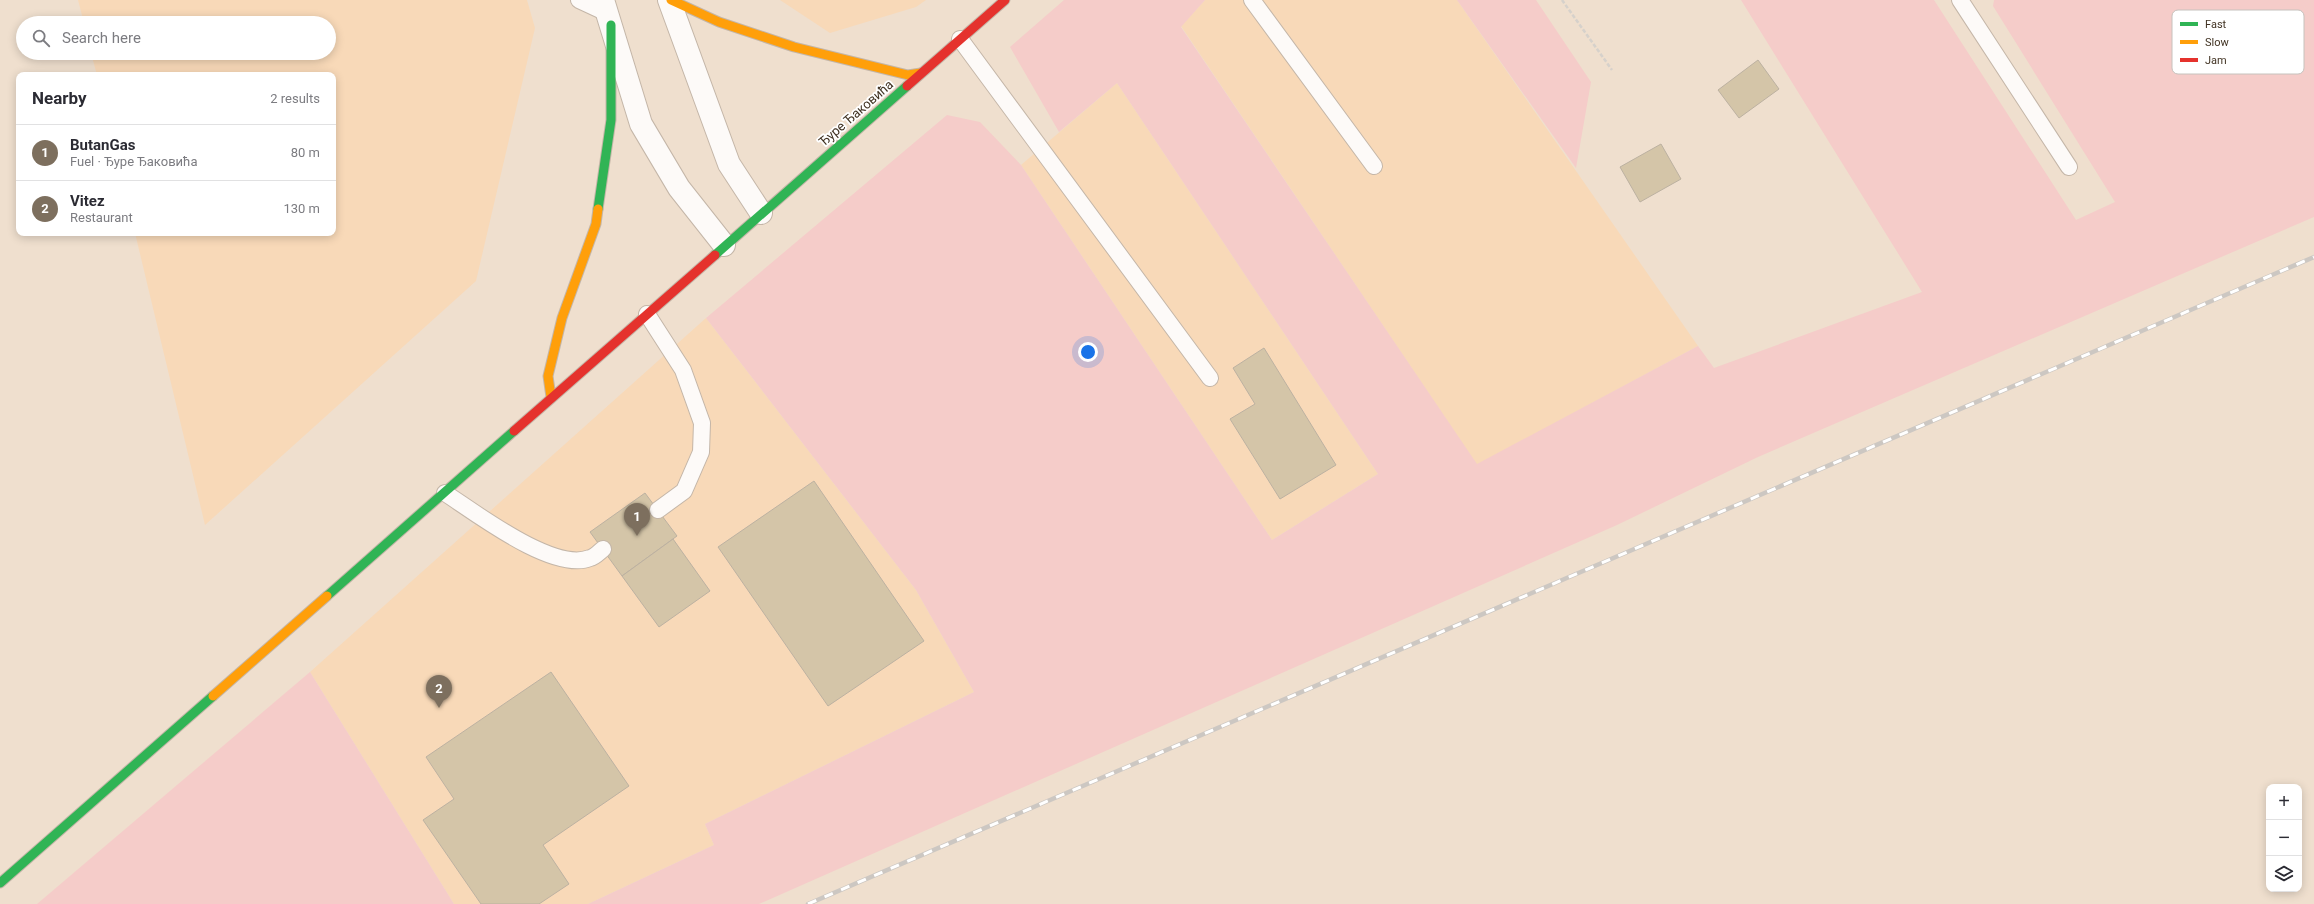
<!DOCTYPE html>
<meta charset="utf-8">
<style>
:root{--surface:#fff;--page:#f2f2f3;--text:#2b2b33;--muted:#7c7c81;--line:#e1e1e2;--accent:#7d6f5e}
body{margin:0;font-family:Roboto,sans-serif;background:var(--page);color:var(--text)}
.controls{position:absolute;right:12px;bottom:12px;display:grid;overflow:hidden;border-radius:8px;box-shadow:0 2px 10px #0003}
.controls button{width:36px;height:36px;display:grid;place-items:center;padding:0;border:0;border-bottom:1px solid var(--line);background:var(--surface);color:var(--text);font:20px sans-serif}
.you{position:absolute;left:1088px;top:352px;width:14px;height:14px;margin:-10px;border:3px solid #fff;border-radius:50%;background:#1a73e8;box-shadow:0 0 0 6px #1a73e833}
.badge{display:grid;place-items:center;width:26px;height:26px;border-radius:50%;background:var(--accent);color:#fff;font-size:13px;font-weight:700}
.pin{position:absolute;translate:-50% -33px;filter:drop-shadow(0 1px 2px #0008)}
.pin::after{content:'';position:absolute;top:21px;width:14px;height:12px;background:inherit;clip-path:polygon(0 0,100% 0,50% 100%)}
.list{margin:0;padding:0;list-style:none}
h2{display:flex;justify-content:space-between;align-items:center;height:52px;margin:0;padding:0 16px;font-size:17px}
h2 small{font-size:13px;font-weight:400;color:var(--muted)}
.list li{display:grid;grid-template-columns:26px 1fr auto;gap:12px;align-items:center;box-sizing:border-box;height:56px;padding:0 16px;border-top:1px solid var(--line)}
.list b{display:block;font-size:15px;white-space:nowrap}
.list p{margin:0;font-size:13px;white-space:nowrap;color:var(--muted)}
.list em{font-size:13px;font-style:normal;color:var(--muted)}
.icon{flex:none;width:22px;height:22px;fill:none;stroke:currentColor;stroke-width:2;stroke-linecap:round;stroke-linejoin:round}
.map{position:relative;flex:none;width:2314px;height:904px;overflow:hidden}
.search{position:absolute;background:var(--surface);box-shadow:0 2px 10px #0003;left:16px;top:16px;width:320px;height:44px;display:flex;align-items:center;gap:10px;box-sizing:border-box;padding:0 14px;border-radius:22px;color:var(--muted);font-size:15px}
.panel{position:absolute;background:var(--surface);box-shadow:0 2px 10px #0003;left:16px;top:72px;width:320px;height:164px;border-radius:8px}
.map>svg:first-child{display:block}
.built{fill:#f8d9b8}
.green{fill:#f5ccc9}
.building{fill:#d4c5a8;stroke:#bcb1a1}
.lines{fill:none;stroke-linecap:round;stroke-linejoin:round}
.lane-casing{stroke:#c4b6a8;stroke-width:18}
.street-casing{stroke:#c4b6a8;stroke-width:24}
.fast-casing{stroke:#c4b6a8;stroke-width:11}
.slow-casing{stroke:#c4b6a8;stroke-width:11}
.jam-casing{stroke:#c4b6a8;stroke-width:11}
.path{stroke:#d6d1cb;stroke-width:2.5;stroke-dasharray:4 2;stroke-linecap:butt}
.lane{stroke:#fdfaf8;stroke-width:16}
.street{stroke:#fdfaf8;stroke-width:22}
.fast{stroke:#30b455;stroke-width:9}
.slow{stroke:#ff9f0a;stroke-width:9}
.jam{stroke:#e5322d;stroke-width:9}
.rail-casing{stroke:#ccc7c2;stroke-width:4.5}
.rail{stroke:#fff;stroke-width:3;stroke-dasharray:9;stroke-linecap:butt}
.labels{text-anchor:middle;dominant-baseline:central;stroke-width:3.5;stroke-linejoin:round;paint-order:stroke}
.street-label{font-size:13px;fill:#403222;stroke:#fff}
.key{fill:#fff;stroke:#c6c2bd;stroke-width:1}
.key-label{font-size:11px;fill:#403222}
</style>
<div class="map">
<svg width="2314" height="904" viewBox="0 0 2314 904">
<rect width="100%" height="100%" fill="#efdfce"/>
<!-- built -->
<g class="built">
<polygon points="78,0 527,0 535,28 476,281 205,525 135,233 333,233 333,75 97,75 91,53 329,53 329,23 84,23"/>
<polygon points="780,0 926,0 916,7 830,33"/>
<polygon points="1205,0 1457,0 1698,346 1477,465 1181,26"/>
<polygon points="1117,83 1378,474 1272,540 1021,165"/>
<polygon points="706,318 916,590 974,692 705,824 714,845 588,904 454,904 310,672"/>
</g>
<!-- green -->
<g class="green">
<polygon points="1064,0 1205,0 1181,27 1477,464 1698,346 1714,368 1922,292 1741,0 1934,0 2076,220 2115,202 1993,6 1994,0 2314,0 2314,217 1758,457 1617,525 759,904 588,904 714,845 705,824 974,692 916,590 706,318 947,115 980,122 1021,165 1272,540 1378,474 1117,83 1059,132 1010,47"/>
<polygon points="1457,0 1536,0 1591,82 1576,168"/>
<polygon points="310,672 454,904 37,904"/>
</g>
<!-- building -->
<g class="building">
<polygon points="1758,60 1779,89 1739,118 1718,90"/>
<polygon points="1661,144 1681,179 1640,202 1620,167"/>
<polygon points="1264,348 1336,465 1280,499 1230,419 1255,404 1233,368"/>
<polygon points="814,481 924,641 828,706 718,547"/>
<polygon points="645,493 677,536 622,576 590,532"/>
<polygon points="673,539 710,591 659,627 622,576"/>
<polygon points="551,672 629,786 543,845 569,884 539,904 481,904 423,820 454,799 426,757"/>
</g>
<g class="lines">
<defs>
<g id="lane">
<polyline points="579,0 607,13"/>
<polyline points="1252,0 1374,166"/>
<polyline points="1960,0 2069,167"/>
<polyline points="960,39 1210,378"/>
<polyline points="647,314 683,370 702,423 701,452 684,491 658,510"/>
<path d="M445 493C476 513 554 573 590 558 595 557 599 552 603 549"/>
</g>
<g id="street">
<polyline points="603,0 641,124 679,188 724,245"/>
<polyline points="669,0 729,164 761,213"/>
</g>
<g id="fast">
<polyline points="598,209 611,120 611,25"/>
<polyline points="715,255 907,86"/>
<polyline points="327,596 514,431"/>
<polyline points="0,883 213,696"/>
</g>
<g id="slow">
<polyline points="671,0 719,22 794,47 908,75 921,73"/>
<polyline points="551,397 548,376 562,318 596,224 598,209"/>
<polyline points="213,696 327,596"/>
</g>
<g id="jam">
<polyline points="907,86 1005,0"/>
<polyline points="514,431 715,255"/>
</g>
</defs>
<!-- lane casing -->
<use href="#lane" class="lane-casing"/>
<!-- street casing -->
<use href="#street" class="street-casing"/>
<!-- fast casing -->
<use href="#fast" class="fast-casing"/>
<!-- slow casing -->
<use href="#slow" class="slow-casing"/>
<!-- jam casing -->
<use href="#jam" class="jam-casing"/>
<!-- path -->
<polyline class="path" points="1562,0 1612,70"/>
<!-- lane -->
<use href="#lane" class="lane"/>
<!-- street -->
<use href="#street" class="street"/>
<!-- fast -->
<use href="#fast" class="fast"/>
<!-- slow -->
<use href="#slow" class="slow"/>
<!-- jam -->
<use href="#jam" class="jam"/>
<defs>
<polyline id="rail" points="808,904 2314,257"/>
</defs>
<!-- rail casing -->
<use href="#rail" class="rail-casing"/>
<!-- rail -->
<use href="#rail" class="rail"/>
</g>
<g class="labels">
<!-- street labels -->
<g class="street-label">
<text transform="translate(856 113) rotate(-41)">Ђуре Ђаковића</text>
</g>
</g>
<!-- legend -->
<rect x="2172" y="10" width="132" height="64" rx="6" class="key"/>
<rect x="2180" y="22" width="18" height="4" fill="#30b455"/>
<rect x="2180" y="40" width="18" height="4" fill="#ff9f0a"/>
<rect x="2180" y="58" width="18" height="4" fill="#e5322d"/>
<g class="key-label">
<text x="2205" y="28">Fast</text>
<text x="2205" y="46">Slow</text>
<text x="2205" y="64">Jam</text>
</g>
</svg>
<div class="controls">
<button>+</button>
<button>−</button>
<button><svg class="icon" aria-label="layers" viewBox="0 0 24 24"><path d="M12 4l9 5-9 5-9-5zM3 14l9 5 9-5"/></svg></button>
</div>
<div class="you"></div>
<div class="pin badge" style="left:637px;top:536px">1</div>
<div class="pin badge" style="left:439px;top:708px">2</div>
<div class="search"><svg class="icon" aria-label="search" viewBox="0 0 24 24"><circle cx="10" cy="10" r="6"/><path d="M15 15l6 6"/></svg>Search here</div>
<section class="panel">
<h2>Nearby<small>2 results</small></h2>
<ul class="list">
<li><span class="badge">1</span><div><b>ButanGas</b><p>Fuel · Ђуре Ђаковића</p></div><em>80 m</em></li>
<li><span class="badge">2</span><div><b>Vitez</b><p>Restaurant</p></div><em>130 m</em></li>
</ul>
</section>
</div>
